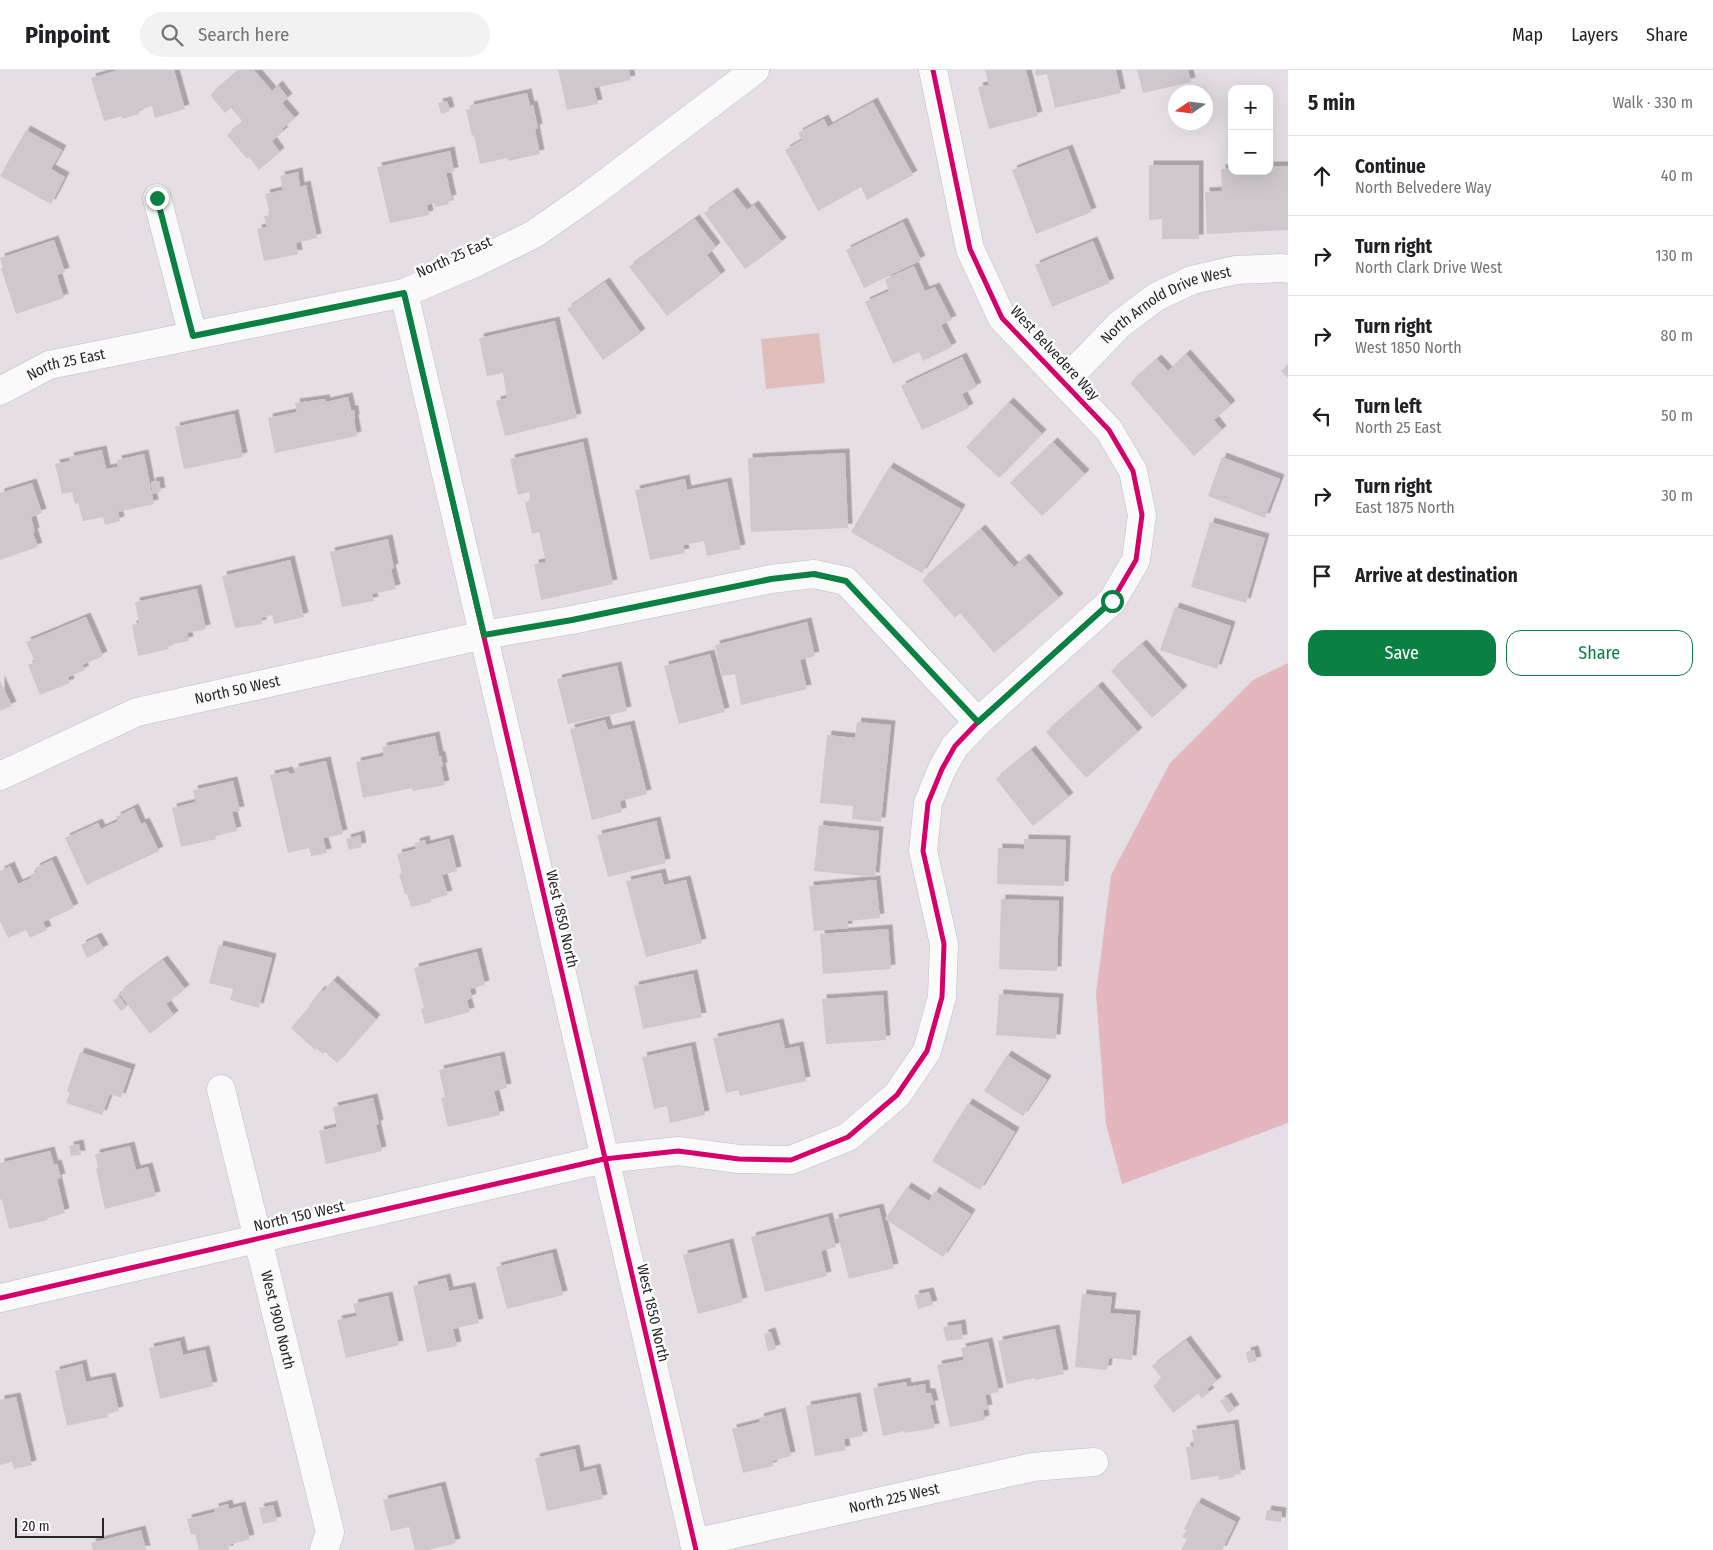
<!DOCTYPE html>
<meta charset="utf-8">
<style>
:root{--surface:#fff;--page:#f2f2f2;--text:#202124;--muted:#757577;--line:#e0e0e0;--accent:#0b8043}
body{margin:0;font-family:"Fira Sans Condensed",sans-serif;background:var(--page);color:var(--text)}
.controls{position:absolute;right:15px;top:15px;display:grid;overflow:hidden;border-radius:10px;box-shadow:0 5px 20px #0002}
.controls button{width:45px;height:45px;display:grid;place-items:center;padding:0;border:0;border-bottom:1px solid var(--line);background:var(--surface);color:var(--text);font:25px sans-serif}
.compass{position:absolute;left:1168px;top:15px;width:45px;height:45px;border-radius:50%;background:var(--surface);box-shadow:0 5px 20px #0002;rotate:257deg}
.scale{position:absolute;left:15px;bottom:12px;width:89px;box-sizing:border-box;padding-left:5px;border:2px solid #272727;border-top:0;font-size:14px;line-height:18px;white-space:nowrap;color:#272727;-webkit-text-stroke:4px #fff;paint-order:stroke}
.stop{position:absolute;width:15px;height:15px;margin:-11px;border:4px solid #0b8043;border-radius:50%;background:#fff}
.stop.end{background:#0b8043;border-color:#fff;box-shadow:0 1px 5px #0008}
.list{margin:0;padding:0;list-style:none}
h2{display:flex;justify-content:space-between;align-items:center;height:65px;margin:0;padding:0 20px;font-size:21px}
h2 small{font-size:16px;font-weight:400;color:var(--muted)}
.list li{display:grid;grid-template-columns:32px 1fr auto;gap:15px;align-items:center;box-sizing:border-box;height:80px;padding:0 20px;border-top:1px solid var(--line)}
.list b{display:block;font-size:19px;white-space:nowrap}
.list p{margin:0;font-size:16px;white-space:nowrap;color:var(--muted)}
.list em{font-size:16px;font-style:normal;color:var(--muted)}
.actions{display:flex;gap:10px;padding:15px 20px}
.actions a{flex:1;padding:11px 0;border:1px solid var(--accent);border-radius:15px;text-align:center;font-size:18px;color:var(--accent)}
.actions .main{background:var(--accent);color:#fff}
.icon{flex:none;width:28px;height:28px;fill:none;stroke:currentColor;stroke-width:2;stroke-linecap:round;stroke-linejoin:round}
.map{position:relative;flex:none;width:1288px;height:1480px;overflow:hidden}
header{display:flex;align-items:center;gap:30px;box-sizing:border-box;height:70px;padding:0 25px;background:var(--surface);border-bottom:1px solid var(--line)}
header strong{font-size:24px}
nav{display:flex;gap:28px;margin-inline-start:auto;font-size:18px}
.search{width:350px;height:45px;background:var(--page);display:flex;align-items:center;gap:12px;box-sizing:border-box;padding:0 18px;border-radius:28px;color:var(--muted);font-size:19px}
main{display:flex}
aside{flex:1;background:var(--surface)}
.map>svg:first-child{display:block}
.green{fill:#e0bebc}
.pitch{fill:#e4b7be}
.building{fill:#cec8cd;filter:url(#shadow)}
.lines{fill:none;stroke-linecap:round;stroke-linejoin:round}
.minor-casing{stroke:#bfbec0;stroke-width:29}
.minor{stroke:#fbfafb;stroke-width:28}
.cycleway-casing{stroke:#fff;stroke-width:8}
.cycleway{stroke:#d6006c;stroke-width:5}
.route{stroke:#0b8043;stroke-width:6}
.labels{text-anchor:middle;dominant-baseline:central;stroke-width:4.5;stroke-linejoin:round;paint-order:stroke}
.street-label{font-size:15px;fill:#272727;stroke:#fff}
</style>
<header>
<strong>Pinpoint</strong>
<div class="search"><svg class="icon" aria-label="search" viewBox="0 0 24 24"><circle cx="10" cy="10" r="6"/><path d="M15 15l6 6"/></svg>Search here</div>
<nav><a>Map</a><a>Layers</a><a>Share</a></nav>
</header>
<main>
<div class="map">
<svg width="1288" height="1480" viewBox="0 0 1288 1480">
<defs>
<filter id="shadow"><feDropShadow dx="4.5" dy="-4.5" stdDeviation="0" flood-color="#0004"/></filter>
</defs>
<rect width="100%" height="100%" fill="#e6dee5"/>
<!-- green -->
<polygon class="green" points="819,263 825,313 766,319 761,269"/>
<!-- pitch -->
<polygon class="pitch" points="1288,593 1288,1053 1122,1114 1106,1054 1096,924 1111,805 1170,693 1253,610"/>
<!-- building -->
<g class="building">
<polygon points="118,0 174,0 185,39 155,48 152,36 138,40 139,44 122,49 122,46 104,51 91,8"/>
<polygon points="239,0 254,0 272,21 278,15 288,28 282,33 295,48 282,59 284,61 272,71 280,82 259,100 249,87 247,89 227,65 243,52 231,38 225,43 210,25"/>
<polygon points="558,0 629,0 631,10 594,18 598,34 567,40"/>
<polygon points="985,0 1026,0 1038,46 989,59 978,17 989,15"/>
<polygon points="1035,0 1116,0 1121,23 1055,38 1047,4 1036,6"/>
<polygon points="1137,0 1188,0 1191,12 1143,23"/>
<polygon points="527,23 530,36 533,35 538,58 535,59 540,84 508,91 507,88 480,94 474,65 472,66 466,40 470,39 469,36"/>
<polygon points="447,31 450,41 441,44 438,33"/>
<polygon points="873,32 913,105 867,130 861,117 818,141 785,80 802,70 798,63 824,49 828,57"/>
<polygon points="26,60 62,80 51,99 65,107 51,134 0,106"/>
<polygon points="1068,79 1092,142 1036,164 1012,100"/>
<polygon points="450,81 454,102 446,103 452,129 448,130 449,134 435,137 434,133 427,135 429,145 390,153 377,97"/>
<polygon points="1149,95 1199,95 1199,169 1162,169 1162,149 1149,150"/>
<polygon points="1269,96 1288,96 1288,160 1207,164 1205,122 1222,121 1221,99 1232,98 1232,101 1269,101"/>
<polygon points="298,102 300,117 306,115 317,168 296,173 298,184 264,191 257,159 267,157 264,146 270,145 265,124 283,120 280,106"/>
<polygon points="733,122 747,140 754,135 782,172 745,199 704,143"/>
<polygon points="695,149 716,177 707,185 721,205 667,246 629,197"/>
<polygon points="903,152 921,190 864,218 846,180"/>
<polygon points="54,170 65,202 57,205 64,228 16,244 1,198 3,197 0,188"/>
<polygon points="1093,171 1110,213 1052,237 1035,195"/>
<polygon points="914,196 925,221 935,217 952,250 941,255 952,277 923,291 919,282 893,294 865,232 889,221 885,209"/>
<polygon points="605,212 641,263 603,290 567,239"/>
<polygon points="555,251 577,348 505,366 496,331 507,328 503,303 487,306 479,268"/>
<polygon points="1186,284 1231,335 1214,350 1222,360 1194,386 1130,313 1157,289 1168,301"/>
<polygon points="962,287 977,317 962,324 969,338 922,360 901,316"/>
<polygon points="1288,295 1288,308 1281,301"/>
<polygon points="348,327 351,340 354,340 355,349 354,349 357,366 275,383 268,348 297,342 295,333 325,329 326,332"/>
<polygon points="1009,332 1042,364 999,408 966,377"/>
<polygon points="234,344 243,387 184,399 175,357"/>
<polygon points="583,372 613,514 541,530 534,494 546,492 539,462 532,464 525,432 531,431 529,422 518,425 510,389"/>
<polygon points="1053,372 1085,404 1042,446 1010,413"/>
<polygon points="102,380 106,399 118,397 117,390 144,384 154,434 118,442 120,451 105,455 103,447 83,451 78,433 75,434 72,422 62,424 55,394 70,391 69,387"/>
<polygon points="845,383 848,458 751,462 748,388"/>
<polygon points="1222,387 1280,409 1265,448 1208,426"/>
<polygon points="889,397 961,439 922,503 851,462"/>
<polygon points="685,409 687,420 727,412 741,479 707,486 704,471 683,475 685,483 650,490 635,420"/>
<polygon points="159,411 161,422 153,424 151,412"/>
<polygon points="32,413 42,443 31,447 35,462 33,463 38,477 0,490 0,423"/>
<polygon points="1210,452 1265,468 1246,533 1191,517"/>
<polygon points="981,459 1014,497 1025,488 1059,528 994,583 960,543 955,548 922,510"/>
<polygon points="388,469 394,498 391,499 396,519 372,524 374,531 342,537 330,482"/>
<polygon points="290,490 304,547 274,554 272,545 261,548 262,554 235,558 222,506"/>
<polygon points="197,519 206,559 187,563 189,571 168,575 169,579 138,586 132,555 139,553 135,532"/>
<polygon points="1175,537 1231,556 1217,599 1160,580"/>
<polygon points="86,547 103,586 82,595 85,600 68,607 70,613 40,625 28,595 35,592 26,572"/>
<polygon points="807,552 815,586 800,590 807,619 741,635 735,604 722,606 715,575"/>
<polygon points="1142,574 1183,620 1152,648 1111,601"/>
<polygon points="710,584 725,642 679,654 664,596"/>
<polygon points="617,596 627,641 568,654 557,609"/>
<polygon points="0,610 12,636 0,641"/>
<polygon points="1098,616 1138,662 1086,708 1046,662"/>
<polygon points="605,650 608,660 630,655 647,724 620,731 622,742 592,750 570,659"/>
<polygon points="857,652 891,655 881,752 852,749 853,736 820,733 827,665 855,668"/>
<polygon points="435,666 439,686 441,686 443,697 441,697 445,715 413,721 412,718 363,728 356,692 384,686 382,677"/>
<polygon points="1031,680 1069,727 1033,756 996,709"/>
<polygon points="326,691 343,764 323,768 327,783 311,786 309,778 288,783 270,705 288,701 289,704 295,703 294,698"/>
<polygon points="233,711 240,741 232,742 237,761 215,766 216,769 181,777 172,738 196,732 193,720"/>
<polygon points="134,738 141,754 145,752 159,781 87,815 65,768 98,753 101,759 118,751 116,747"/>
<polygon points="656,751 666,793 608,807 597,765"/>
<polygon points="819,755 879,761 875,807 814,801"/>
<polygon points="360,765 362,777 349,780 346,769"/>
<polygon points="449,769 457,801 442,805 448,825 431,829 432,832 411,837 407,824 405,825 399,804 402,803 397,784 416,779 415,773 425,770 426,775"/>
<polygon points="1024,769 1066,770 1064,816 997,814 998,778 1024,779"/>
<polygon points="52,790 74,838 43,852 47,860 30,868 26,860 8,868 0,851 0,801 10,796 18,814 31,808 30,805 37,802 35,798"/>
<polygon points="661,803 664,815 686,810 702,873 646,887 626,811"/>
<polygon points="876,810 880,848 848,851 848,858 814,861 809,816"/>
<polygon points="1001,829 1059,831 1057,901 999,899"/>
<polygon points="888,859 891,899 823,904 820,864"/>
<polygon points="97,867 104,879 87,888 81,875"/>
<polygon points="219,875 272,888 259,938 230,930 233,919 209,913"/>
<polygon points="477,882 485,915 470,919 472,928 467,930 470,942 425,954 421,939 424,938 414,898"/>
<polygon points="163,890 185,919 166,934 174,945 150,964 119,923"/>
<polygon points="693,904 702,947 643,959 634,916"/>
<polygon points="333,910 376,949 337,993 325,982 323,984 316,978 315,980 291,958 310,936 309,935 321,920 323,922"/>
<polygon points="999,924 1059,928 1056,969 996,965"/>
<polygon points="883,925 886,970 826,974 822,929"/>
<polygon points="119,926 127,937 121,941 113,931"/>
<polygon points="779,953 785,979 799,976 806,1011 740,1026 738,1020 726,1023 713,968"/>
<polygon points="691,976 705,1045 670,1053 667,1036 654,1039 642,987"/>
<polygon points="80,982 131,999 121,1028 110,1024 102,1045 66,1033 70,1023 67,1021"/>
<polygon points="1007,985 1047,1010 1023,1046 984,1021"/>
<polygon points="500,986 507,1018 494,1021 500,1045 448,1057 441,1028 445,1027 439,1000"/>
<polygon points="373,1028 379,1054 376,1055 382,1081 326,1094 319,1061 337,1057 333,1037"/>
<polygon points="968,1033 1015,1062 980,1120 932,1091"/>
<polygon points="79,1074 81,1085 71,1086 69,1076"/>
<polygon points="130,1076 136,1100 148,1097 156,1126 105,1139 96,1099 98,1098 95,1084"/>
<polygon points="50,1081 54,1095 57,1094 61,1108 57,1109 65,1143 47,1148 48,1150 9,1159 2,1129 0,1130 0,1093"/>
<polygon points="907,1117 929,1131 935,1121 971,1144 943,1187 885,1149"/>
<polygon points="879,1138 894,1198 849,1209 834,1149"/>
<polygon points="828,1147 836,1177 821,1181 827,1206 765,1222 751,1167"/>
<polygon points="729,1173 743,1232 698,1244 683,1185"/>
<polygon points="552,1183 563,1225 507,1239 496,1197"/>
<polygon points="446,1208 449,1221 471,1217 479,1253 453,1259 457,1276 427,1282 413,1216"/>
<polygon points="929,1222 933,1235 918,1239 914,1225"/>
<polygon points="1082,1224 1112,1227 1110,1243 1136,1245 1132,1290 1109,1288 1107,1300 1075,1297"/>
<polygon points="388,1226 399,1275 346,1288 337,1250 357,1246 353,1234"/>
<polygon points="961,1254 963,1269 946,1271 943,1257"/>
<polygon points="1055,1259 1064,1304 1035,1310 1035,1308 1007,1314 998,1271"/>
<polygon points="771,1262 776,1279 768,1281 764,1264"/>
<polygon points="1186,1270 1217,1311 1207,1319 1210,1322 1202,1328 1198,1324 1173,1343 1153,1316 1162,1309 1152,1296"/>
<polygon points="180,1271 183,1285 205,1280 213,1316 160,1329 149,1278"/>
<polygon points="988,1272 999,1322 985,1325 988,1339 983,1340 985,1350 950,1357 937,1295 964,1290 961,1278"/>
<polygon points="1254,1280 1257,1291 1248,1293 1246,1282"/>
<polygon points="82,1294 86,1312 111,1307 119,1341 107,1344 108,1347 67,1356 55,1301"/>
<polygon points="906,1312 907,1317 925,1314 926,1323 931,1323 934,1335 930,1335 935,1358 905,1363 904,1361 883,1366 873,1318"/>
<polygon points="16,1327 32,1395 14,1399 12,1392 0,1395 0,1330"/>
<polygon points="856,1327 863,1366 844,1369 846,1380 815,1386 806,1336"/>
<polygon points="1227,1327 1235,1339 1228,1343 1220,1331"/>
<polygon points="781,1342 791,1386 772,1391 773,1396 743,1403 732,1359 760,1352 759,1348"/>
<polygon points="1234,1354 1241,1404 1234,1405 1235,1407 1219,1410 1218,1406 1191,1410 1186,1377 1194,1376 1192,1360"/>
<polygon points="575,1379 580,1402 596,1398 603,1429 547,1441 535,1388"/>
<polygon points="441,1416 456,1473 428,1480 415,1480 409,1457 391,1461 383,1430"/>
<polygon points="1197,1432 1236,1452 1222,1480 1181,1480 1187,1469 1182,1467 1186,1461 1184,1459"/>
<polygon points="228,1434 229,1439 241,1436 250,1469 228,1475 229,1480 199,1480 195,1464 191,1465 187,1449 215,1442 214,1438"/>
<polygon points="273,1435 277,1451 263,1454 259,1438"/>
<polygon points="1267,1440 1282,1442 1281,1452 1265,1450"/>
<polygon points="141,1460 146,1480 93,1480 91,1473"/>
</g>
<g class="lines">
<defs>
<g id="minor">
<polyline points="157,128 193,266"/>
<polyline points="404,223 696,1480"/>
<path id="s1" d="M1064 312 1119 255 1156 227 1192 210 1236 200 1281 198 1288 199"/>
<path id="s2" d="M0 321 49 295 404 223 477 192 534 164 590 125 755 0"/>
<path id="s3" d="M0 706 137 642 484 565 572 550 771 509 814 504 846 511 978 652"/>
<path id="s4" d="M221 1019 330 1462 324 1480"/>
<polyline points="0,1228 604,1089 678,1081 739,1089 791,1090 848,1067 897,1025 927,981 942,927 944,874 923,781 928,733 942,699 955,676 978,652 1112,531 1136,490 1142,445 1133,401 1109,360 1002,248 970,179 933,0"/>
<path id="s5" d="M694 1473 1033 1397 1094 1392"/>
</g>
</defs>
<!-- minor casing -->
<use href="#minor" class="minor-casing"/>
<!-- minor -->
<use href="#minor" class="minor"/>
<defs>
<g id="cycleway">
<polyline points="404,223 696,1480"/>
<polyline points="0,1228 604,1089 678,1081 739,1089 791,1090 848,1067 897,1025 927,981 942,927 944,874 923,781 928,733 942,699 955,676 978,652 1112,531 1136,490 1142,445 1133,401 1109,360 1002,248 970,179 933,0"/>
</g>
</defs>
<!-- cycleway casing -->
<use href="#cycleway" class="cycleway-casing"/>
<!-- cycleway -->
<use href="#cycleway" class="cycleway"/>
</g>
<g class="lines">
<!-- route -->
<polyline class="route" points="157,128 193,266 404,223 484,565 572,550 771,509 814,504 846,511 978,652 1112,531"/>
</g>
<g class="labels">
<!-- street labels -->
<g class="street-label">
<text transform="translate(454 187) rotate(-24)">North 25 East</text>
<text stroke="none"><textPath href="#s1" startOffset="131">North Arnold Drive West</textPath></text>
<text transform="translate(1055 283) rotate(47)">West Belvedere Way</text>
<text stroke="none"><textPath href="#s2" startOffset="72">North 25 East</textPath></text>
<text stroke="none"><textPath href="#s3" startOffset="254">North 50 West</textPath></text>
<text transform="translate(562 849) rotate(77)">West 1850 North</text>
<text transform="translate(299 1146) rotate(-13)">North 150 West</text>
<text transform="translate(653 1243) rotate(77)">West 1850 North</text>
<text stroke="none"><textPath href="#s4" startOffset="238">West 1900 North</textPath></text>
<text stroke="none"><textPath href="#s5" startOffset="205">North 225 West</textPath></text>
</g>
</g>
</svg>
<div class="controls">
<button>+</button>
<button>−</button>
</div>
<svg class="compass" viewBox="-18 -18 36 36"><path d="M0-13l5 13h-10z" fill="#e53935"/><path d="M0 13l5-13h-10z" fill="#757577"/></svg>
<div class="scale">20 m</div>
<div class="stop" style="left:1112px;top:531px"></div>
<div class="stop end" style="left:157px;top:128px"></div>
</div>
<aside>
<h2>5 min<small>Walk · 330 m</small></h2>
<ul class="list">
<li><svg class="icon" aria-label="ahead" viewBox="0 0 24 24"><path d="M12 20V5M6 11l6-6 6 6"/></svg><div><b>Continue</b><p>North Belvedere Way</p></div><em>40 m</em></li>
<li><svg class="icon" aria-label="right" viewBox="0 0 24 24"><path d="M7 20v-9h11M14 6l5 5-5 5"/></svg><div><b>Turn right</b><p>North Clark Drive West</p></div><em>130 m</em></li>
<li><svg class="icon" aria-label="right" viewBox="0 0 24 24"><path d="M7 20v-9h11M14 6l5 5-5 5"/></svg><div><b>Turn right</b><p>West 1850 North</p></div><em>80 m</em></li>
<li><svg class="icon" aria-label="left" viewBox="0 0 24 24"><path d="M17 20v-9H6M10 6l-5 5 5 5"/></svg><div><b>Turn left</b><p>North 25 East</p></div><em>50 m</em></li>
<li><svg class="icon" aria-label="right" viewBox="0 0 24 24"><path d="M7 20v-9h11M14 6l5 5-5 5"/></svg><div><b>Turn right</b><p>East 1875 North</p></div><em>30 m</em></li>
<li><svg class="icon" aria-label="arrive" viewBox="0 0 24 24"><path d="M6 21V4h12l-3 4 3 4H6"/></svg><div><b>Arrive at destination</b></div></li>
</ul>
<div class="actions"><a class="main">Save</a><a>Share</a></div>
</aside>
</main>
